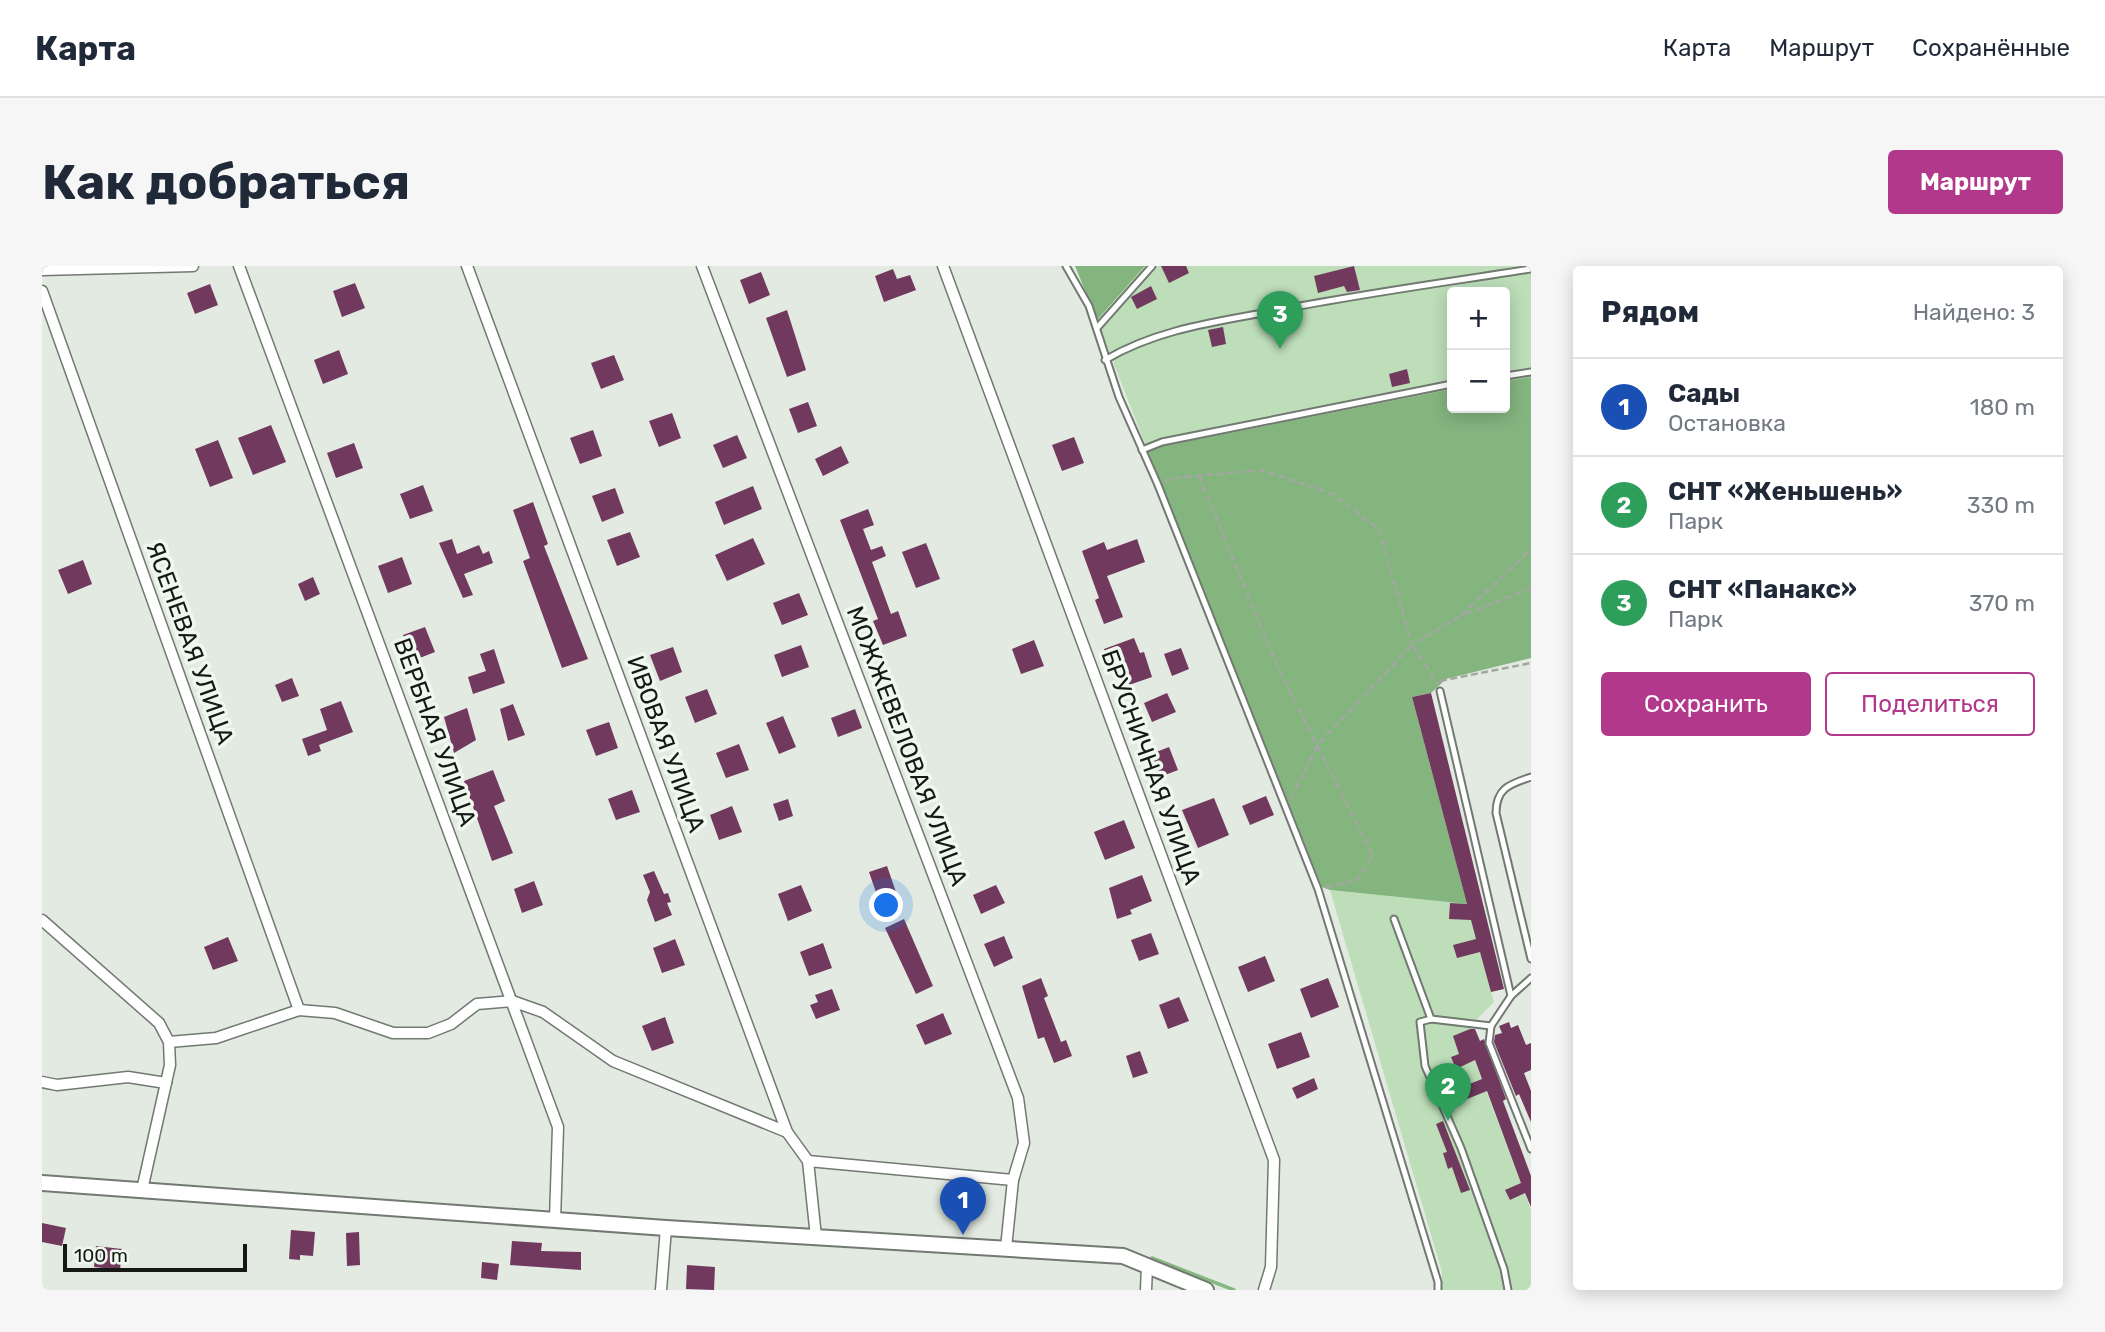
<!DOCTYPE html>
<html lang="ru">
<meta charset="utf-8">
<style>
:root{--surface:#fff;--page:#f6f6f7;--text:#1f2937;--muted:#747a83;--line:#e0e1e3;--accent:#b1388b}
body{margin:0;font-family:Rubik,sans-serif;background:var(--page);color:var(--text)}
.controls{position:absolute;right:21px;top:21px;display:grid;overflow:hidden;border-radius:7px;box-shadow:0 4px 18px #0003}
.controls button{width:63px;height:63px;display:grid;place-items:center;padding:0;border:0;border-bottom:2px solid var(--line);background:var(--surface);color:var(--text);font:35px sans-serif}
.scale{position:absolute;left:21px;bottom:18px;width:184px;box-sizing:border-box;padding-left:7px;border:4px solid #151814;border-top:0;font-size:19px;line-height:24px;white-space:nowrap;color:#151814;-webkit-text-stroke:5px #eff8ee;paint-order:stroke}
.you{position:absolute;left:845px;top:640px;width:24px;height:24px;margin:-18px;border:5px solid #fff;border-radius:50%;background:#1a73e8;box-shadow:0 0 0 10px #1a73e833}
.badge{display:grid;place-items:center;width:46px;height:46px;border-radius:50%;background:var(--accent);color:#fff;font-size:23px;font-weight:700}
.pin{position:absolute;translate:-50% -58px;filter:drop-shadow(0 2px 4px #0008)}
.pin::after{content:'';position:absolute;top:37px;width:24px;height:21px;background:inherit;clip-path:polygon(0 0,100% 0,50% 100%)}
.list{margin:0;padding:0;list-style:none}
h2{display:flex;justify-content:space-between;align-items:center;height:91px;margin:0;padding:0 28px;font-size:30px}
h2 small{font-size:23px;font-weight:400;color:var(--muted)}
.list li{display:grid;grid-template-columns:46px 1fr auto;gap:21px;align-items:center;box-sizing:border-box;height:98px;padding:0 28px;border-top:2px solid var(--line)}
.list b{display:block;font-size:26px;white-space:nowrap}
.list p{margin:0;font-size:23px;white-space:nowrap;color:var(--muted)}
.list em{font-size:23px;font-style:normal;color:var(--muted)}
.actions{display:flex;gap:14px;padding:21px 28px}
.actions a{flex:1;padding:16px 0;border:2px solid var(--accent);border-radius:7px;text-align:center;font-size:24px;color:var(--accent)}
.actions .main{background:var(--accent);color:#fff}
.map{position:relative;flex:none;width:1489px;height:1024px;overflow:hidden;border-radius:7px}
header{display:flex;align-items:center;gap:42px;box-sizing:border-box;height:98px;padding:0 35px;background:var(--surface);border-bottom:2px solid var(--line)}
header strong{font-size:33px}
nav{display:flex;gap:38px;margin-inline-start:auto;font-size:24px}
.intro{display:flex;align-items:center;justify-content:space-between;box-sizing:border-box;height:168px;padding:0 42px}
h1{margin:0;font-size:49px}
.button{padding:18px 32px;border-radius:7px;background:var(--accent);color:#fff;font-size:24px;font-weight:700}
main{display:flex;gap:42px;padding:0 42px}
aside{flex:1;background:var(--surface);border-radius:7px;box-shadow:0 4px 18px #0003}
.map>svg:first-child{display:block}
.green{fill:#bddeb9}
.forest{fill:#84b57f}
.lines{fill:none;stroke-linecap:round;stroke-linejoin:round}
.stream{stroke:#85b781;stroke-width:3.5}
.building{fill:#71395d}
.lane-casing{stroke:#717971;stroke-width:9}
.street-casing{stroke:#717971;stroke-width:13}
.secondary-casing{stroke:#717971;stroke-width:18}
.path{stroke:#a2a8a1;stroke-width:2.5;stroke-dasharray:7 3.5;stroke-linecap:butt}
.lane{stroke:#fff;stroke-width:5}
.street{stroke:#fff;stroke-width:10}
.secondary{stroke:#fff;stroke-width:14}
.labels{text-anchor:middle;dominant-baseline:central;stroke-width:7;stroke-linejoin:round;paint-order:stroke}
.street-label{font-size:24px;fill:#151814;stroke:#eff8ee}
</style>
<header>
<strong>Карта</strong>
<nav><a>Карта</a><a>Маршрут</a><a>Сохранённые</a></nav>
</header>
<div class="intro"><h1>Как добраться</h1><a class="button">Маршрут</a></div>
<main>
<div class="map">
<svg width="1489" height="1024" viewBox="0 0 1489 1024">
<rect width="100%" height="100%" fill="#e2eae1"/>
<!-- green -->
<g class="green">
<polygon points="1103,0 1489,0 1489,111 1463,115 1463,26 1410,26 1410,123 1105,183 1055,54"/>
<polygon points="1288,624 1425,638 1452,736 1431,757 1432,761 1422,766 1489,944 1489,1024 1400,1024 1400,1006"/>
</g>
<!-- forest -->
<g class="forest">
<polygon points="1033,0 1103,0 1055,54"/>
<polygon points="1489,111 1489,392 1404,413 1389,427 1370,431 1425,638 1288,624 1280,621 1105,183 1410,123 1410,142 1463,142 1463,115"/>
</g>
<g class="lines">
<!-- stream -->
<polyline class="stream" points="1110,992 1192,1024"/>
</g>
<!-- building -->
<g class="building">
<polygon points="1119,0 1144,0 1147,7 1127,17"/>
<polygon points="1312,0 1318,24 1305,26 1302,20 1276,27 1272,10"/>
<polygon points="851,3 855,13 868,9 874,24 842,36 833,10"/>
<polygon points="719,6 728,29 707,38 698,14"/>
<polygon points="313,17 323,42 300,51 291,25"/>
<polygon points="168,18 176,39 153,48 145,27"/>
<polygon points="1109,20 1115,33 1095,43 1089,31"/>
<polygon points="745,44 764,104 745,111 724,52"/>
<polygon points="1181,61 1184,78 1170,81 1166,64"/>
<polygon points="297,84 306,108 281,118 272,94"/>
<polygon points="572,89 582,114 559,123 549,97"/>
<polygon points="1365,103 1368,117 1350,121 1347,108"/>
<polygon points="766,136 775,160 756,167 747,143"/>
<polygon points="630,147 639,172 617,181 607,155"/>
<polygon points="229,159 244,196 211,209 196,172"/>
<polygon points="551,164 560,190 538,198 528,172"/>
<polygon points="695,169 705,192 681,202 671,179"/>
<polygon points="1032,171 1042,197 1020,205 1010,179"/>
<polygon points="176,174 191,212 168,221 153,183"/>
<polygon points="312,177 321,202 294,212 285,187"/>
<polygon points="799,180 807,197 781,210 773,193"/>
<polygon points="381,219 391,245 368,253 358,228"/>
<polygon points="711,220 720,243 682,259 673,236"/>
<polygon points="573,222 582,247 560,256 550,230"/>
<polygon points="491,236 506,278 502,280 546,393 520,402 481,295 488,292 471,244"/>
<polygon points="826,243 832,259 821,263 829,284 840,280 844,290 830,296 849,348 856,345 865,370 841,379 831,355 836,353 798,254"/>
<polygon points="588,266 598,291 575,300 565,274"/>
<polygon points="711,272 723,298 685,315 673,289"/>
<polygon points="410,273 415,288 437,279 441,288 447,285 451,297 422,308 431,329 421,332 397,277"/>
<polygon points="1095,273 1103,296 1065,310 1081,351 1062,358 1053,334 1057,332 1040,285 1062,276 1065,284"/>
<polygon points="884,277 898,313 874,322 860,286"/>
<polygon points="360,291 370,318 346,327 336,300"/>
<polygon points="41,294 50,318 26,328 16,304"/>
<polygon points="271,311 278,328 263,335 256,318"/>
<polygon points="757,327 766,349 740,359 731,337"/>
<polygon points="383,361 393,386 370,395 361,369"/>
<polygon points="1092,372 1098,387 1102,386 1110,411 1087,419 1080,400 1070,404 1062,383"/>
<polygon points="992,374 1002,400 979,408 970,383"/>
<polygon points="759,379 767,401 740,411 732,389"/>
<polygon points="631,381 640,406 618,415 608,389"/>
<polygon points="1139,382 1147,403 1130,410 1122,388"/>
<polygon points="452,383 463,417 431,428 426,411 444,405 438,388"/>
<polygon points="250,412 257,430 240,436 233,419"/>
<polygon points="665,423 675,448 653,457 643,431"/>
<polygon points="1125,427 1134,446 1110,456 1102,437"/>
<polygon points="1389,427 1462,723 1449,726 1438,686 1415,692 1411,679 1434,673 1429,654 1407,653 1408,637 1425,638 1370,431"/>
<polygon points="299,435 311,466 277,479 279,485 266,490 260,473 285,464 278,443"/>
<polygon points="471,438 483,469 466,475 458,443"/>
<polygon points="425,442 434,474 412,487 402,451"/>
<polygon points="813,443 820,462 796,471 789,452"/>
<polygon points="741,450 754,481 737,488 724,457"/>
<polygon points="567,456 576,482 554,490 544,464"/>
<polygon points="697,478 707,504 684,512 674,487"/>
<polygon points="1127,481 1136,504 1118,511 1109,488"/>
<polygon points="451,504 463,535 452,540 471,587 450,595 422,515"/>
<polygon points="590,524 598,546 574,554 566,533"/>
<polygon points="1224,530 1232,549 1208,559 1200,540"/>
<polygon points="1172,532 1187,569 1156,582 1140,544"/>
<polygon points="746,533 751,550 737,555 731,538"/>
<polygon points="690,540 700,566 677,574 668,549"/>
<polygon points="1082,554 1093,582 1063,594 1052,566"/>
<polygon points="845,600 854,626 836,632 827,606"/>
<polygon points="612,605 622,628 626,627 629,636 625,637 630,649 613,656 605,634 608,626 601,609"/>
<polygon points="1100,609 1110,635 1088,644 1090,648 1075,653 1067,622"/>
<polygon points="492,615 501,639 480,647 472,623"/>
<polygon points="759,619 770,645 746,655 736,628"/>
<polygon points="954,619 963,637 939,648 931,629"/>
<polygon points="862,653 891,720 874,728 843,662"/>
<polygon points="1109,667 1117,688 1097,695 1089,674"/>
<polygon points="962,670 971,692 952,701 942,678"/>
<polygon points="186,671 196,695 171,704 162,681"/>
<polygon points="633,673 643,699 620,707 611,682"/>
<polygon points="781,677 790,702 767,710 758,686"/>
<polygon points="1223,690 1233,715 1206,726 1196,701"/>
<polygon points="999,712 1006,730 1002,732 1019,776 1024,774 1030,790 1012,797 1002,771 996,773 980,720"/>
<polygon points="1286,712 1297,741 1269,752 1258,723"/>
<polygon points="790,723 798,744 774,753 768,739 776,736 773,729"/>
<polygon points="1137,731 1147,755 1126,763 1117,739"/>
<polygon points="901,747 910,768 883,779 874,759"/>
<polygon points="623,751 632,777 610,785 600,760"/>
<polygon points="1467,756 1469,762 1476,759 1484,779 1489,777 1489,804 1482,807 1489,825 1489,856 1477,828 1474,830 1452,776 1453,769 1460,767 1457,760"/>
<polygon points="1428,763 1433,763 1438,775 1442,773 1464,833 1461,835 1489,910 1489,941 1483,927 1468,934 1463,924 1479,917 1445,825 1425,833 1420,821 1440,813 1433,794 1414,803 1409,791 1417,788 1411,770"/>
<polygon points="1259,766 1268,791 1235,803 1226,778"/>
<polygon points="1098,785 1106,807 1091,812 1084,790"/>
<polygon points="1272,812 1276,823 1255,833 1250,822"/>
<polygon points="1401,855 1428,924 1419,927 1410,901 1406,903 1401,887 1405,886 1394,858"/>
<polygon points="0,957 24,962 20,980 0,976"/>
<polygon points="249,964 273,966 271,990 258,989 258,994 247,993"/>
<polygon points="317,966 318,999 305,1000 304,967"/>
<polygon points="470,975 500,977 499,985 539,986 539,1004 468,999"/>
<polygon points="54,980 80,983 78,1004 52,1001"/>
<polygon points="440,996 457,998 455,1014 439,1012"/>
<polygon points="645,999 673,1001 672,1024 644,1023"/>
</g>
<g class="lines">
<defs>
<g id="lane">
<polyline points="1024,0 1047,40 1077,131 1116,219 1276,623 1396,1016 1396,1024"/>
<polyline points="1055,62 1110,0"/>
<path d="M1063 94C1112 65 1166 57 1221 47 1310 29 1399 17 1489 3"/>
<polyline points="1463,110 1489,106"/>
<polyline points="1100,184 1120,176 1410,118"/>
<polyline points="1398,425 1469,730 1449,760 1447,777 1489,883"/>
<path d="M1489 511C1468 518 1454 522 1454 547L1489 693"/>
<polyline points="1352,653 1389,753"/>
<polyline points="1469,730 1489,712"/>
<polyline points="1449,760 1389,753 1378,756 1383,800 1419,882 1462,1003 1466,1024"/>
</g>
<g id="street">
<polyline points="197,0 516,861 513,954"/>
<polyline points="425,0 745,866 766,895 774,971"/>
<polyline points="660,0 976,832 982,877 971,914 964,982"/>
<polyline points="901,0 1232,894 1229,1001 1222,1024"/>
<polyline points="0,4 151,0"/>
<polyline points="0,25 257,744"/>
<polyline points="0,654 117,757 127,776 128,799 100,924"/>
<polyline points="127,776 174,772 257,744 293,747 351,767 386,767 409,758 435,738 470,735 501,746 571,795 745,866"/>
<polyline points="0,816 15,819 86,811 124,817"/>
<polyline points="766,895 971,914"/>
<polyline points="619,1024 624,962"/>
<polyline points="1104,1024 1105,1000"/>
</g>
<polyline id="secondary" points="0,917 624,962 1081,990 1164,1024"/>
</defs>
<!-- lane casing -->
<use href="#lane" class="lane-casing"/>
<!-- street casing -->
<use href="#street" class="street-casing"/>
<!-- secondary casing -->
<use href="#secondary" class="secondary-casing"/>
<!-- path -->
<g class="path">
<polyline points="1157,210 1237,404 1331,590 1315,614 1283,622"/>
<polyline points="1123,216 1132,212 1220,204 1291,228 1337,263 1370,379 1421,348 1489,283"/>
<polyline points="1424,348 1489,322"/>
<polyline points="1398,415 1489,397"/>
<polyline points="1249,533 1276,478 1370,379 1396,418"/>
</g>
<!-- lane -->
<use href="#lane" class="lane"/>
<!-- street -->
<use href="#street" class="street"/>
<!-- secondary -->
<use href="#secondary" class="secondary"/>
</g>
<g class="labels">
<!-- street labels -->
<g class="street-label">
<text transform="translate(148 377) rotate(70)">ЯСЕНЕВАЯ УЛИЦА</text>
<text transform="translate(393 466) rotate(70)">ВЕРБНАЯ УЛИЦА</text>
<text transform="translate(624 478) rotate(70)">ИВОВАЯ УЛИЦА</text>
<text transform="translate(865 480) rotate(69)">МОЖЖЕВЕЛОВАЯ УЛИЦА</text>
<text transform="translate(1109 501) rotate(70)">БРУСНИЧНАЯ УЛИЦА</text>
</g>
</g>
</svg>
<div class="controls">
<button>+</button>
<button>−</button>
</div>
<div class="scale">100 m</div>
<div class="you"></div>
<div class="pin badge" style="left:921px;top:969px;background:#1a4fb4">1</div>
<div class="pin badge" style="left:1406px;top:855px;background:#2e9e5b">2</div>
<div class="pin badge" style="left:1238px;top:83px;background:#2e9e5b">3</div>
</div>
<aside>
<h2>Рядом<small>Найдено: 3</small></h2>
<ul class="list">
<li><span class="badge" style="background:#1a4fb4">1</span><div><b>Сады</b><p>Остановка</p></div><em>180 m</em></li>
<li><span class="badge" style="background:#2e9e5b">2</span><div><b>СНТ «Женьшень»</b><p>Парк</p></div><em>330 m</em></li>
<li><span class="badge" style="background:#2e9e5b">3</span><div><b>СНТ «Панакс»</b><p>Парк</p></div><em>370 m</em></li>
</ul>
<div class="actions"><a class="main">Сохранить</a><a>Поделиться</a></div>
</aside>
</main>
